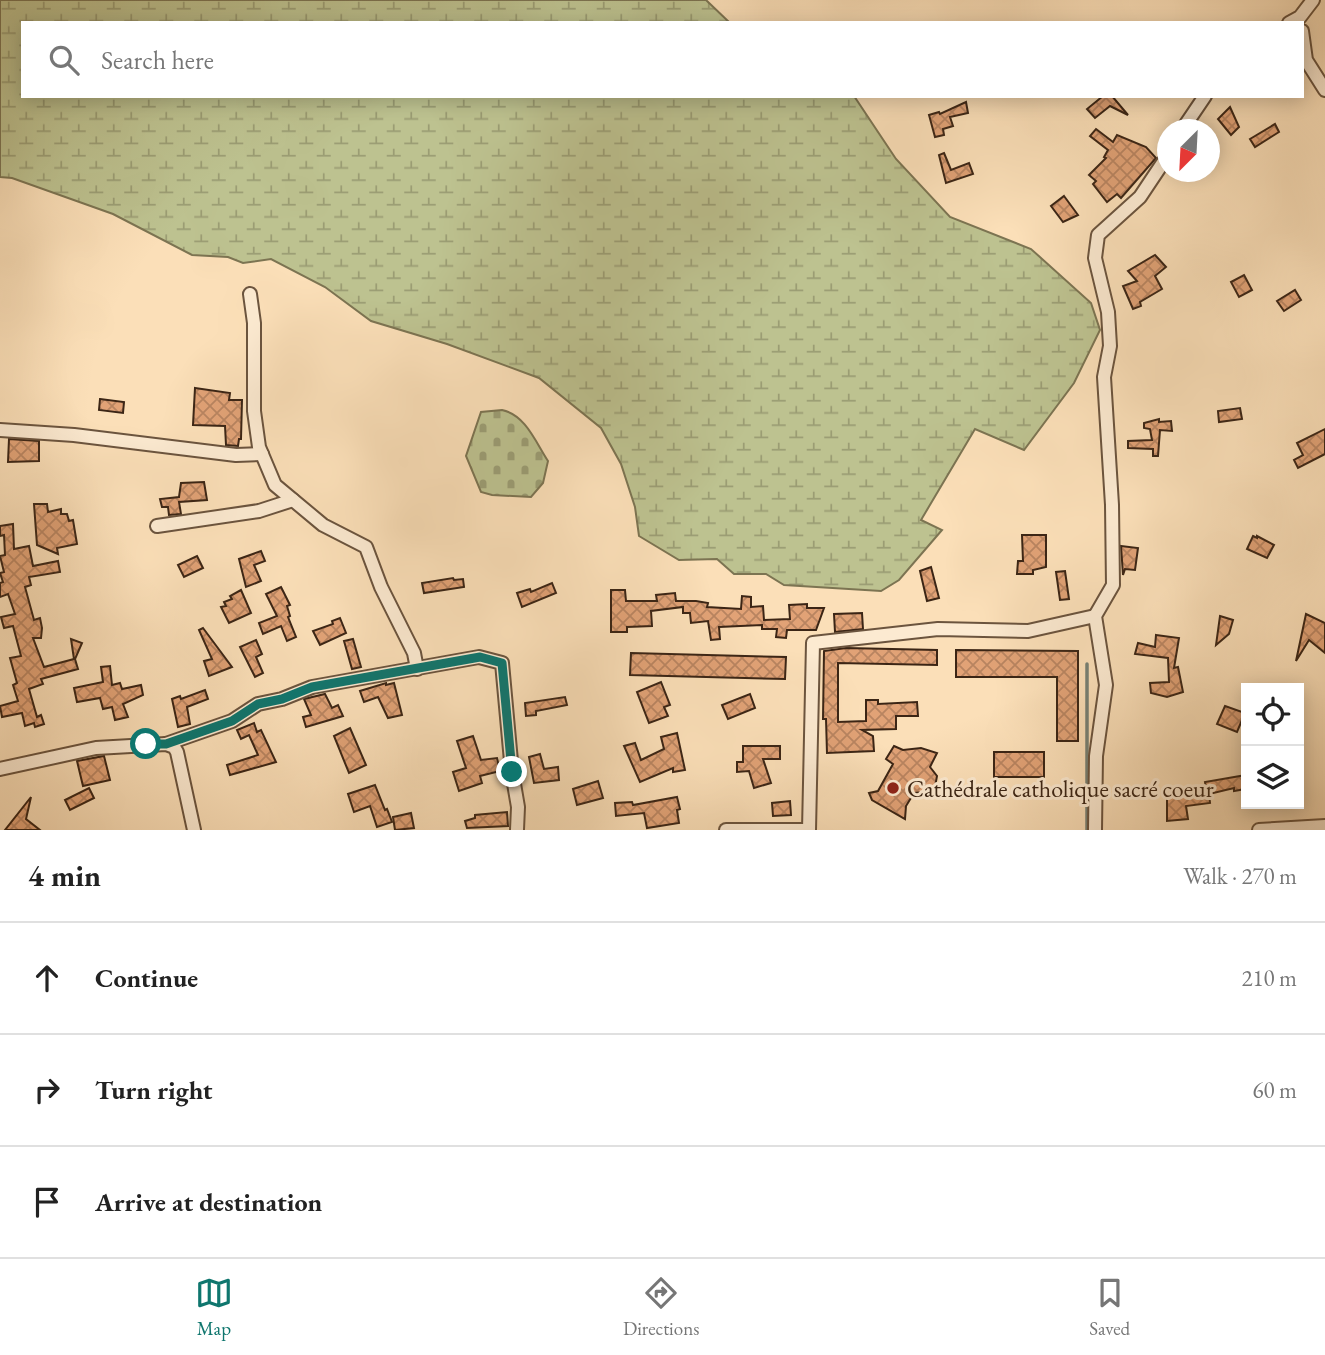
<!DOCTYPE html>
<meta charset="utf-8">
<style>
:root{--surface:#fff;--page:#f2f2f2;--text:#222;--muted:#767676;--line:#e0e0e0;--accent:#0f766e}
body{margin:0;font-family:"EB Garamond",serif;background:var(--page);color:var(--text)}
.controls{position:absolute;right:21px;bottom:21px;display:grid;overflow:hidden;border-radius:0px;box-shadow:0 4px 18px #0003}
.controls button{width:63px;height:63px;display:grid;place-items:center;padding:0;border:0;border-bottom:2px solid var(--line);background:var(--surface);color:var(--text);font:35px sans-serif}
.compass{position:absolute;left:1157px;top:119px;width:63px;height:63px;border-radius:50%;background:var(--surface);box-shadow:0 4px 18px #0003;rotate:204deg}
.stop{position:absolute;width:21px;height:21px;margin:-16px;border:5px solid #0f766e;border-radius:50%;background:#fff}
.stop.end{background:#0f766e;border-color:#fff;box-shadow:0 2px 7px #0008}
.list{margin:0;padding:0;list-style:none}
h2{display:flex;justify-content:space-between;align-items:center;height:91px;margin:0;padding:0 28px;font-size:30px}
h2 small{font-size:23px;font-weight:400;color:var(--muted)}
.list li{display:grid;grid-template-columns:46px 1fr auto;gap:21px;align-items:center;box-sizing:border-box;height:112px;padding:0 28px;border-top:2px solid var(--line)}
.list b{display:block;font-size:26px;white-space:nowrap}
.list em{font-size:23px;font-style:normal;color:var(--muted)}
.icon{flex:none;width:38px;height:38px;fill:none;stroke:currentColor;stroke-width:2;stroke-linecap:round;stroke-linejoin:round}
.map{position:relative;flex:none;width:1325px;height:830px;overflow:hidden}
.search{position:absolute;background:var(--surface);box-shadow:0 4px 18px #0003;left:21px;right:21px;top:21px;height:77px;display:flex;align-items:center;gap:18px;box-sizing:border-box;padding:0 24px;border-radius:0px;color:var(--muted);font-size:26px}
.sheet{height:427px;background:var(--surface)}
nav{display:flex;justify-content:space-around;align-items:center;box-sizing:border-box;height:98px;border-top:2px solid var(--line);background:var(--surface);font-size:19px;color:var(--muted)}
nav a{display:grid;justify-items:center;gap:4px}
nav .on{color:var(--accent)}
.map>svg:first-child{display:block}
.wetland{fill:url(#wetland-marsh);stroke:#7c7452;stroke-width:2}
.cemetery{fill:url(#cemetery-stones);stroke:#7c7452;stroke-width:2}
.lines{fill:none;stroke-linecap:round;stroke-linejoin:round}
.stream{stroke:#778074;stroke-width:3.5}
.building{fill:url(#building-cross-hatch);stroke:#3b2515;stroke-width:2}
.street-casing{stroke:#6b543e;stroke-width:16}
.street{stroke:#fcead1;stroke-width:12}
.route{stroke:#0f766e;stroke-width:9}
.poi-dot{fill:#8f2418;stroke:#fcead1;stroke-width:2.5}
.labels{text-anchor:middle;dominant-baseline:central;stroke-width:6;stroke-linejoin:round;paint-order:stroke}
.poi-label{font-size:24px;fill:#3b2515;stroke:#fcead1;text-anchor:start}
</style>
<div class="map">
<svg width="1325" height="830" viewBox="0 0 1325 830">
<defs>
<pattern id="wetland-marsh" width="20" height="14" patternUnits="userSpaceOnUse" patternTransform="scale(1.75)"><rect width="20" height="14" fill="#bdc290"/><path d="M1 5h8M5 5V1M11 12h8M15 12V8" fill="none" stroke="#9b9d74"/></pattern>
<pattern id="cemetery-stones" width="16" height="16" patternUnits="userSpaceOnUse" patternTransform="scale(1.75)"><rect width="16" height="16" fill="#bdc290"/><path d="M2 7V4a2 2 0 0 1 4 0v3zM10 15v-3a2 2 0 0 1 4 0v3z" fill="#9b9d74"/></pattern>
<pattern id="building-cross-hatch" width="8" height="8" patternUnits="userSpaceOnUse" patternTransform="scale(1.75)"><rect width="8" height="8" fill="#e1a276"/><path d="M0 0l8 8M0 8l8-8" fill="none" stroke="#b88460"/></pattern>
</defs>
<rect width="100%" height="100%" fill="#fbdfb8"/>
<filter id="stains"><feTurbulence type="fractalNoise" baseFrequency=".00286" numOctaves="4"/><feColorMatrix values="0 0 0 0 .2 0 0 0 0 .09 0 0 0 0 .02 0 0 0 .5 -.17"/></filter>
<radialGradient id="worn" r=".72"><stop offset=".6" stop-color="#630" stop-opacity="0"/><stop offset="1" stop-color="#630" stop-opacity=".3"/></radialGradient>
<!-- wetland -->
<polygon class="wetland" points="0,0 706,0 730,23 23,23 23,96 854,96 896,159 950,217 1031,249 1091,303 1100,330 1074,383 1024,450 975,429 921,520 942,530 899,580 881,591 784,585 766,574 734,574 717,559 679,560 639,536 635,507 621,464 601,428 539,378 447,344 371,321 325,287 271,259 243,263 228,257 192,255 113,214 12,178 0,177"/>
<!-- cemetery -->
<path class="cemetery" d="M502 410C526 415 536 443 548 461L543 483 531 497 492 495 481 492 466 456 481 412Z"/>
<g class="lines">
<!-- stream -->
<polyline class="stream" points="1087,830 1087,664"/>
</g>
<!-- building -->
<g class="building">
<polygon points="1103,96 1112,96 1128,115 1110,106 1095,118 1087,109"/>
<polygon points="966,102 968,113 950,117 953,126 943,129 944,135 935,137 929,115 939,112 940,114"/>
<polygon points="1230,107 1239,127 1231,135 1218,119"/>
<polygon points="1275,124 1279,132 1255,147 1250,139"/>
<polygon points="1096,129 1113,142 1117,135 1146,147 1156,158 1121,198 1117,194 1107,202 1093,184 1096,181 1089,175 1106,158 1104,157 1108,150 1090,136"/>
<polygon points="944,153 951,170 969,163 973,174 946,183 939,155"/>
<polygon points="1064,196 1078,215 1063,222 1051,206"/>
<polygon points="1155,255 1166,267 1155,276 1162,289 1140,302 1141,306 1133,309 1123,286 1137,281 1128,271"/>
<polygon points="1244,275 1252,290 1239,297 1231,282"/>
<polygon points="1295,290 1301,300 1284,311 1277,301"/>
<polygon points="195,388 230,393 229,400 242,400 241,439 239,439 238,446 226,445 225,426 193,425"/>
<polygon points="100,399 124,402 123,413 99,410"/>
<polygon points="1240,408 1242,419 1219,422 1218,411"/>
<polygon points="1159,419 1159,422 1171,421 1172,431 1160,430 1158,456 1153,456 1153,449 1128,448 1128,441 1152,440 1150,429 1144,428 1144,423"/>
<polygon points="1325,429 1325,454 1298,468 1294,460 1303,455 1297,443"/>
<polygon points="9,439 39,441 39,461 8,462"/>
<polygon points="204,482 207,500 179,502 181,514 169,515 168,507 162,507 160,499 179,497 181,483"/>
<polygon points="34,504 47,504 48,512 61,509 61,514 67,514 69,521 73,520 77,544 57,548 58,554 37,545"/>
<polygon points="13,524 14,549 29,546 33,566 58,561 60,572 29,577 31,585 25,587 34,620 40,618 42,628 41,638 33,638 44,667 74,659 71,639 82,643 75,659 78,669 41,679 43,684 29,689 37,717 41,715 44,724 35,727 34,723 25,726 22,713 2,717 0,706 18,701 13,685 17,683 10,658 21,656 13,626 4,628 1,617 15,614 8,594 0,597 0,583 3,582 0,573 4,572 0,556 5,555 4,535 0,536 0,526"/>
<polygon points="1022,535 1046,535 1046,567 1033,570 1033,574 1017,574 1018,561 1023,561"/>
<polygon points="1253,536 1257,538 1257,536 1274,545 1267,558 1247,549"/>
<polygon points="1121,546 1138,548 1135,570 1125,569 1123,575"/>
<polygon points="261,551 265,561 254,565 261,581 246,587 239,559"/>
<polygon points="197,556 203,568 184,577 178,565"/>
<polygon points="931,567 939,598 927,601 920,571"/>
<polygon points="1065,571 1069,599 1060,600 1056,572"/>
<polygon points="453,578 454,580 463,579 464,587 424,593 422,583"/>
<polygon points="552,583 556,593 522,607 517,593 530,589 531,592"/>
<polygon points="281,587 290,605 287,606 290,616 288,617 296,637 287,641 281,626 263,634 259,623 277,616 266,594"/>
<polygon points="241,590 251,613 229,623 221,607 226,606 224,602 232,599 230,596"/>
<polygon points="611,590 625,590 626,601 657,601 656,595 675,593 676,601 696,601 708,603 707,607 741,609 742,596 751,597 751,607 763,606 764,620 790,619 789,605 807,604 807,608 824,608 816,630 787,630 786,638 776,637 777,629 762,629 762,625 719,627 720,639 711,640 708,621 691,623 690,613 683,613 683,607 651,611 652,626 627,627 627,632 611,632"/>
<polygon points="862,613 863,629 835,632 834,614"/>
<polygon points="1306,614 1325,623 1325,653 1309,640 1296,661"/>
<polygon points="1220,616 1233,620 1229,634 1216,645"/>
<polygon points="340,618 346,633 320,645 313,631 333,624 332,621"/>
<polygon points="203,628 232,667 209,676 204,661 212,659 199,630"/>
<polygon points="1156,635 1179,638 1174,668 1178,667 1183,692 1167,697 1151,693 1150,683 1169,682 1168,658 1135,654 1138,643 1155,647"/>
<polygon points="353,639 361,667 352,669 344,641"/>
<polygon points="256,640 262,654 256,657 263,673 255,677 240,647"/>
<polygon points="846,648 937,650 937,665 838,663 838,722 866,721 866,700 878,700 878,704 917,702 918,716 896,716 896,729 862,730 873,736 874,751 827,753 826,719 823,719 824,651"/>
<polygon points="956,650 1078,651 1078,741 1057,741 1057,677 956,677"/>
<polygon points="631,653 786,657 785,679 630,675"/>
<polygon points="110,666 112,685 120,683 122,689 141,685 143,695 123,704 128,717 115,720 112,707 103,709 100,698 77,702 74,688 103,682 101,667"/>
<polygon points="661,682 670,705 664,707 668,716 649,723 637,692"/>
<polygon points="386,683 386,685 394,683 402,715 388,718 378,697 364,702 360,691"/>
<polygon points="205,690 208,699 187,707 190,724 178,727 172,699 180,696 181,699"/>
<polygon points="325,694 332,708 338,705 343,716 306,727 303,717 311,715 304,699"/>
<polygon points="750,694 755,708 728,719 722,705"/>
<polygon points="565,697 567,705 536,711 536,715 526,716 525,703"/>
<polygon points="1225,706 1245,713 1237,732 1217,724"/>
<polygon points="254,723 257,732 261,730 276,762 230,775 227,765 258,755 249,735 241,739 237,730"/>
<polygon points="350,728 366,765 349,773 334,736"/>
<polygon points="677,733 685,770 673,772 673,768 640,782 624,746 635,743 641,760 664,749 661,737"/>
<polygon points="473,736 481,760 497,758 500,771 480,776 482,783 459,791 453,772 466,768 457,741"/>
<polygon points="743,746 780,746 780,759 763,759 771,783 754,788 749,771 737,772 737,762 743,762"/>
<polygon points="894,746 903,750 921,748 937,753 930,767 937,776 935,787 927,792 914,793 906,806 905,819 872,800 869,793 878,791 893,764 886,759"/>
<rect x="994" y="752" width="50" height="25"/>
<polygon points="540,754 544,769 558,767 559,780 534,783 529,757"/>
<polygon points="104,756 110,780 83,786 77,761"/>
<polygon points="1246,775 1246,789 1234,791 1234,788 1209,794 1210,803 1186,806 1188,819 1167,821 1167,795 1184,796 1207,793 1205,782"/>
<polygon points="598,781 603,798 577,805 573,789"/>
<polygon points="375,785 385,810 387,809 392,822 377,827 370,806 354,812 348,794"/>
<polygon points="89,788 94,798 70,810 65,800"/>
<polygon points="31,797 26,819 40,830 5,830"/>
<polygon points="677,797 680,809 677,810 679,823 647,828 644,813 616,816 615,803 632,802 633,805"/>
<polygon points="790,801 791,815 773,816 772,803"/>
<polygon points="507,812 508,826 467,828 465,821 475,818 475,815"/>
<polygon points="411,813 414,828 395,830 393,817"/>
</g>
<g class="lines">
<defs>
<g id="street">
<polyline points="1289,23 1300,17 1313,0"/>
<polyline points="1302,31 1306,60 1325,90"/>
<polyline points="1182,130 1205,96"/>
<polyline points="250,294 254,323 254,411 259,447 275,485 323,525 366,547 381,587 414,653 417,669"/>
<polyline points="0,430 74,435 236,455 262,454"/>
<polyline points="157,526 259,511 293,500"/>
<polyline points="166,744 232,721 258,704 282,699 312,687 479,657 502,663 512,772 518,807 517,830"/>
<polyline points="0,769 96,748 166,744 174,747 177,752 194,830"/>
<polyline points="726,830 809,830"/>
<polyline points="809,830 813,643 938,629 1028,631 1095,616"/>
<polyline points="1095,830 1096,756 1106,685 1095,616 1113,585 1112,505 1104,377 1110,346 1108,312 1095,258 1098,235 1140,197 1168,155"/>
<polyline points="1259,830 1325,826"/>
</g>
</defs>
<!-- street casing -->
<use href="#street" class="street-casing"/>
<!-- street -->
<use href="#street" class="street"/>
</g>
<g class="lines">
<!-- route -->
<polyline class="route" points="146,744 166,744 232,721 258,704 282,699 312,687 480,657 502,663 512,772"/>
</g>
<!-- markers -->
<circle class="poi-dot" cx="893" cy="788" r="7"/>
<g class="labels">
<!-- poi labels -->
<g class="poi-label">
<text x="907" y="788">Cathédrale catholique sacré coeur</text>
</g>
</g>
<rect width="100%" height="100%" filter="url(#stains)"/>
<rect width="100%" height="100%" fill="url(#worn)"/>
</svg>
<div class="controls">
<button><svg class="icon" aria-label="locate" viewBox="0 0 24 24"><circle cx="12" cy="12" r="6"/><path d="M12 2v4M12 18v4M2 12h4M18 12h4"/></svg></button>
<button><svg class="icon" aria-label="layers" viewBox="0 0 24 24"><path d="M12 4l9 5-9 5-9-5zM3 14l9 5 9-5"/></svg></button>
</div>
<svg class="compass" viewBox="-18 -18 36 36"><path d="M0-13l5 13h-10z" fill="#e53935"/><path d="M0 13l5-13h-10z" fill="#767676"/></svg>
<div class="stop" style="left:146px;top:744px"></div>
<div class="stop end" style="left:512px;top:772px"></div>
<div class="search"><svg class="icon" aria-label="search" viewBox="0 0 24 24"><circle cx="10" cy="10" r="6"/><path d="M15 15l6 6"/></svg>Search here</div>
</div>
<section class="sheet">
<h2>4 min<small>Walk · 270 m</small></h2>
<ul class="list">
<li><svg class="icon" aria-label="ahead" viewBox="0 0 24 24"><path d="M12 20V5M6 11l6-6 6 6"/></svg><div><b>Continue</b></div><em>210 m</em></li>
<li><svg class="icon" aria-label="right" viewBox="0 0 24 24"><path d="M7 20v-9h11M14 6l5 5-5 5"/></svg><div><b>Turn right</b></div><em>60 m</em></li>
<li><svg class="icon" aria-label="arrive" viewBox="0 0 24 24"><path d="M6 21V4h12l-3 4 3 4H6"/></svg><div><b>Arrive at destination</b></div></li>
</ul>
</section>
<nav>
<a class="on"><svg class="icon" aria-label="map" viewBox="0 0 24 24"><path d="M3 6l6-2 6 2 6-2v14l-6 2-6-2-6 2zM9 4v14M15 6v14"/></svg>Map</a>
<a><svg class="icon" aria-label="directions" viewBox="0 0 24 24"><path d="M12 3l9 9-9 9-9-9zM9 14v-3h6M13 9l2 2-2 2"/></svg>Directions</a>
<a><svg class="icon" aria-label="saved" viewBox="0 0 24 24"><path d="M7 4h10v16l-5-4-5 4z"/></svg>Saved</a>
</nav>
